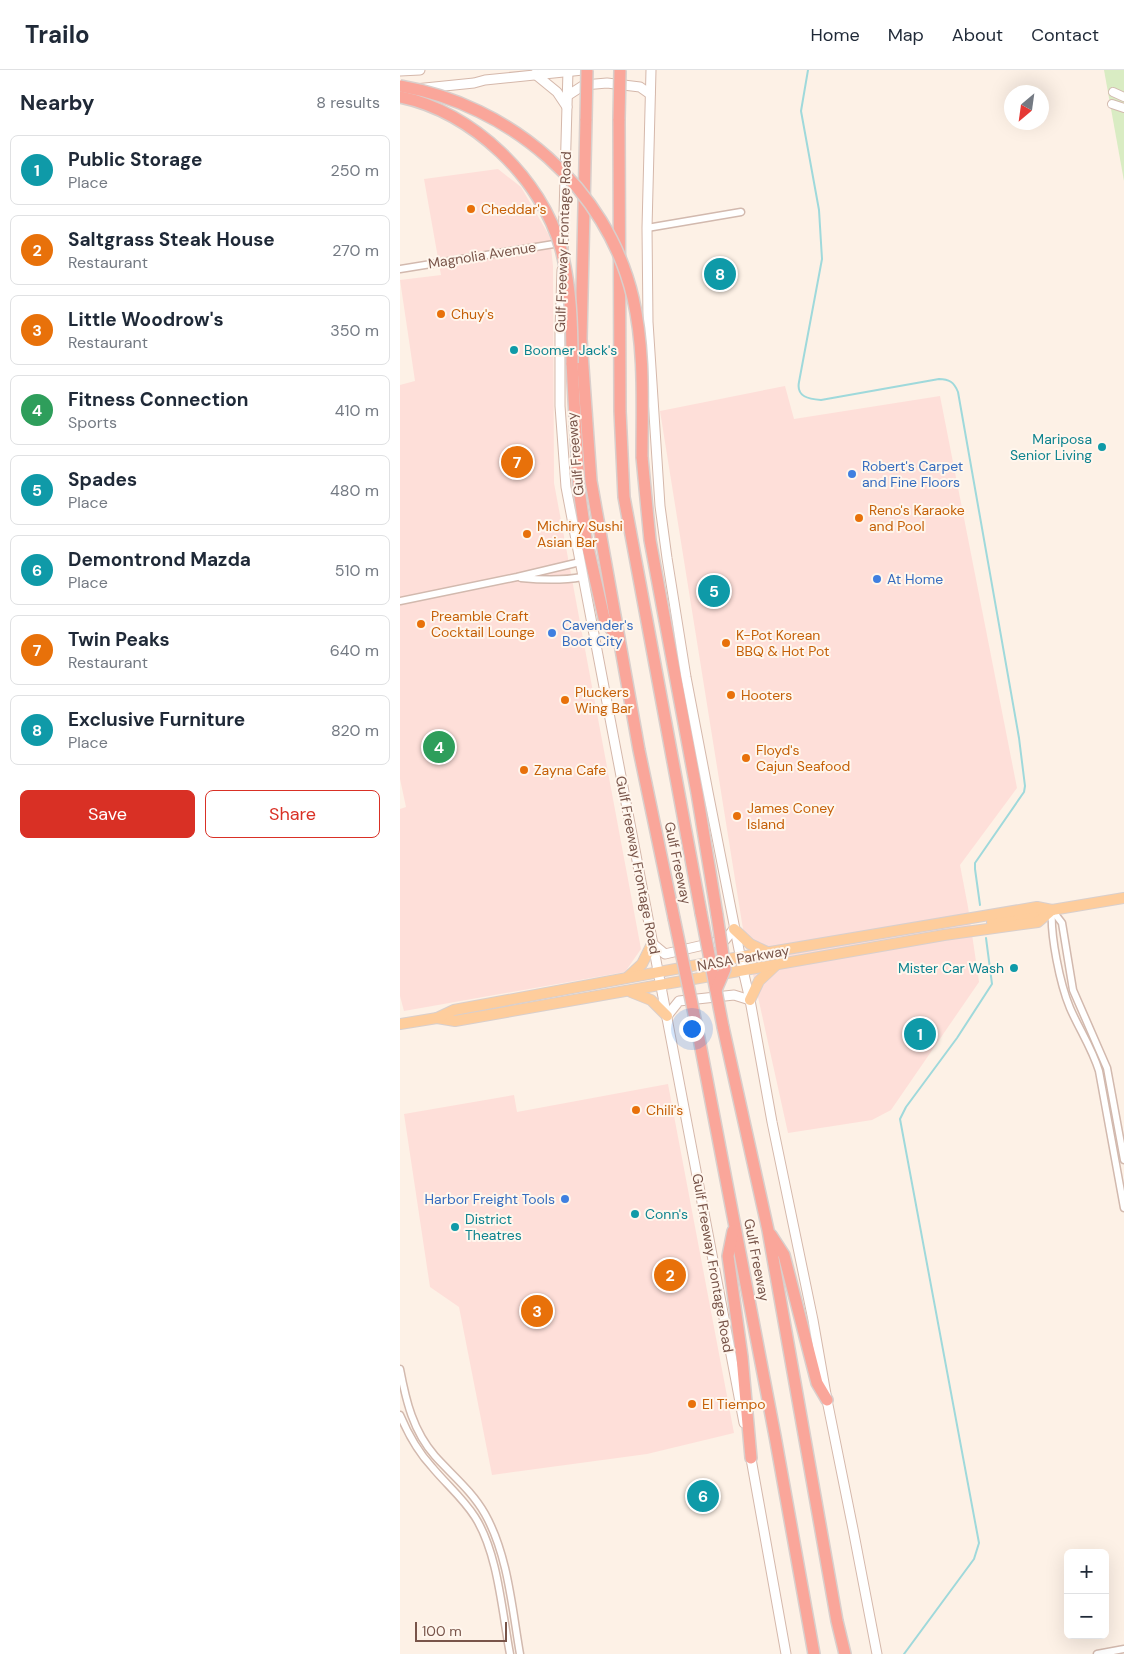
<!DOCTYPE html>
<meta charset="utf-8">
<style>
:root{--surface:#fff;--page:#f2f2f3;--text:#1f2937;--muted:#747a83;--line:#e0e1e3;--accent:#d93025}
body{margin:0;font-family:"DM Sans",sans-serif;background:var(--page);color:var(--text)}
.controls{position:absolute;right:15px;bottom:15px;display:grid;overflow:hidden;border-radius:8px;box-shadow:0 5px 20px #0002}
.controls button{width:45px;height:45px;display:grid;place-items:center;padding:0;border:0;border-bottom:1px solid var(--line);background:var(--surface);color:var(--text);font:25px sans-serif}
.compass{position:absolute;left:604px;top:15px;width:45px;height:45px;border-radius:50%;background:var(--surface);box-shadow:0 5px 20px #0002;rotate:209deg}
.scale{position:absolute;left:15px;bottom:12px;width:92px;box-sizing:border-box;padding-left:5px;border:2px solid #785449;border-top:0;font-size:14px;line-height:18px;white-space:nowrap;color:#785449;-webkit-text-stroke:4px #fff6ed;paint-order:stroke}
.you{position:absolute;left:291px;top:958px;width:18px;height:18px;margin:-12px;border:4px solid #fff;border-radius:50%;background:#1a73e8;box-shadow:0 0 0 8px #1a73e833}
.badge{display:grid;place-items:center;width:32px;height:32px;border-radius:50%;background:var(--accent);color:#fff;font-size:16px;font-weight:700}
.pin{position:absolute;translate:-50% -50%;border:2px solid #fff;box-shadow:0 1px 5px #0006}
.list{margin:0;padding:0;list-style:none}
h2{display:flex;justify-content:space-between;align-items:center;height:65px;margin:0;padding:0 20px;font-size:21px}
h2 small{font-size:16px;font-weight:400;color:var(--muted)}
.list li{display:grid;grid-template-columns:32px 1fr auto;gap:15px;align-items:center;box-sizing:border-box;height:70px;margin:0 10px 10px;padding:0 10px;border:1px solid var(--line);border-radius:8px}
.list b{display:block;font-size:19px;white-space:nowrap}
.list p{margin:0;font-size:16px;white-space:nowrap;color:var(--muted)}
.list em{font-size:16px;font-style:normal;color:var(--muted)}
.actions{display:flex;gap:10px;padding:15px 20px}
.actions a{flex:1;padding:11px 0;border:1px solid var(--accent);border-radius:8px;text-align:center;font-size:18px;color:var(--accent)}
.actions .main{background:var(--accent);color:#fff}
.map{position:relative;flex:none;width:724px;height:1584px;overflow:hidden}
header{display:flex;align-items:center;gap:30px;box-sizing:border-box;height:70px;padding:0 25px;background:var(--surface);border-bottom:1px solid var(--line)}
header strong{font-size:24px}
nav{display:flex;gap:28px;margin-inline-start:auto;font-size:18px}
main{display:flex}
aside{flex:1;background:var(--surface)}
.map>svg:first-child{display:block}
.commercial{fill:#fedfd9}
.green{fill:#d9ecc3}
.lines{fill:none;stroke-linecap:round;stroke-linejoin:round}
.stream{stroke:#9fd9db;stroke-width:2}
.minor-casing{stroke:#d2b9ae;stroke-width:9}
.tertiary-casing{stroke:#d2b9ae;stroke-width:10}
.secondary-casing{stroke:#d5b8ab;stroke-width:11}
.primary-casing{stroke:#d9cfcc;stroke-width:12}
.motorway-casing{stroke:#d9cfcc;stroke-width:14}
.minor{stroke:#fff;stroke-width:6}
.tertiary{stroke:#fff;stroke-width:8}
.secondary{stroke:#fff;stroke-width:9}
.primary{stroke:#fecd9c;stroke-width:10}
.motorway{stroke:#faa69a;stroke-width:11}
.motorway-bridge-casing{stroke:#d9cfcc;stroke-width:14;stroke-linecap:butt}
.motorway-bridge{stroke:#faa69a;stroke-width:11}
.food-dot{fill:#e8710a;stroke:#fff6ed;stroke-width:2}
.culture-dot{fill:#0f9aa8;stroke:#fff6ed;stroke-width:2}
.shop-dot{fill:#3f7fe0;stroke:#fff6ed;stroke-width:2}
.labels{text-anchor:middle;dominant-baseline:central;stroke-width:4;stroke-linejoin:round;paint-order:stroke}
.food-label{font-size:14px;fill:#c56008;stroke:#fff6ed;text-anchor:start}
.street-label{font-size:14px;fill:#785449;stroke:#fff6ed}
.culture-label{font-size:14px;fill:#0d838f;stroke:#fff6ed;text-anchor:start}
.shop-label{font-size:14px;fill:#366cbe;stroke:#fff6ed;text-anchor:start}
</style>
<header>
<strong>Trailo</strong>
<nav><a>Home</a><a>Map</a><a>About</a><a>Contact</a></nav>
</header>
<main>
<aside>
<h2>Nearby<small>8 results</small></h2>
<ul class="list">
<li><span class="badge" style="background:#0f9aa8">1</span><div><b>Public Storage</b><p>Place</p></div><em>250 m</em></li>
<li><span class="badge" style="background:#e8710a">2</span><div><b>Saltgrass Steak House</b><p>Restaurant</p></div><em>270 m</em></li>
<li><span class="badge" style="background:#e8710a">3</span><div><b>Little Woodrow's</b><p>Restaurant</p></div><em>350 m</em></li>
<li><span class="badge" style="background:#2e9e5b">4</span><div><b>Fitness Connection</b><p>Sports</p></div><em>410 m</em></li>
<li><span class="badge" style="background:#0f9aa8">5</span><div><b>Spades</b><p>Place</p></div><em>480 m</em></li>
<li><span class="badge" style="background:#0f9aa8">6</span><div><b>Demontrond Mazda</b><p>Place</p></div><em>510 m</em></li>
<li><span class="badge" style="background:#e8710a">7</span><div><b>Twin Peaks</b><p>Restaurant</p></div><em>640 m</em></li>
<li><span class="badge" style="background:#0f9aa8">8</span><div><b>Exclusive Furniture</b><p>Place</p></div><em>820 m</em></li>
</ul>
<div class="actions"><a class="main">Save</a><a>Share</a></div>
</aside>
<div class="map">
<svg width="724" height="1584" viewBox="0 0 724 1584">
<rect width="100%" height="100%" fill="#fdf1e6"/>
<!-- commercial -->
<g class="commercial">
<polygon points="98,99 121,117 150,167 153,196 154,413 241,879 225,902 4,941 0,926 0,739 6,737 0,709 0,315 15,311 0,210 41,205 24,109"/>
<polygon points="385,316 394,349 540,326 617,718 560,795 568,837 579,912 491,1040 472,1050 388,1063 343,859 260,341"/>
<polygon points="268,1014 334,1363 247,1384 92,1405 59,1237 30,1217 4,1044 114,1025 117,1042"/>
</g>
<!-- green -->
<polygon class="green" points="704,0 724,0 724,111"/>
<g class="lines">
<!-- stream -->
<g class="stream">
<path d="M408 0 401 41 419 140 422 189 399 312C396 327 409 329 421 330L539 309C549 309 554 312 558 322L619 668 625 716 624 722 575 793V799L580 835"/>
<polyline points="504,1584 574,1489 579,1473 500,1049 506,1037 557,968 592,914 586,868"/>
</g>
<defs>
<g id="minor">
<polyline points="247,158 341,142"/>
<polyline points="0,199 160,173"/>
<path d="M121 508C142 510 161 511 182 507"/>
<polyline points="0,531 117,507 180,492"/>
<path d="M652 840C650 865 660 914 670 938 679 959 692 978 699 1001L724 1138"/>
<polyline points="652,840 662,853 673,920 707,998 724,1090"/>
<path d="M0 1299C6 1331 13 1361 35 1386 52 1405 72 1421 85 1444 108 1485 112 1538 120 1584"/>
<path d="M0 1345C8 1364 18 1382 32 1397 46 1414 63 1428 75 1447 98 1483 102 1542 110 1584"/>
<polyline points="697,1584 724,1579"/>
</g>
<g id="tertiary">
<polyline points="713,22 724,27"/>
<polyline points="712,34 724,38"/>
</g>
<g id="secondary">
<polyline points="251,0 247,158 248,252 260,436 267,488 286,607 308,722 343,900 350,930 372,1052 413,1250 427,1330 453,1459 477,1584"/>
<polyline points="0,1 20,0"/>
<polyline points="135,4 157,22 167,37"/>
<polyline points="15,19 74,13 85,10 183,0"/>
<polyline points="167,26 184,15 207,13 240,17 250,24"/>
<polyline points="163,180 168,0"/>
<polyline points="162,200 160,260 160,336 166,417 344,1353"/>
<polyline points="253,874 265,884 325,870 334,859"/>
<polyline points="267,946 279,931 334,925 350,930"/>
<polyline points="350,1383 386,1584"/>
</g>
<g id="primary">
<polyline points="592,852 652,840 724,828"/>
<polyline points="334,859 350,874 369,883"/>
<polyline points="228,907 242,894 252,874"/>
<polyline points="231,922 251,930 267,946"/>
<polyline points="350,930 359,911 376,895"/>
<polyline points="37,948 55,951 544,865 638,852 652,840"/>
<polyline points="0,954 37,948 54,940 340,887 637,837 652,840"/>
</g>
<g id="motorway">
<polyline points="186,49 181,269 191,411 239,680 274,848"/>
<polyline points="219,49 220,341 224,427 301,843"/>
<polyline points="172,293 179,419 186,469 204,548 218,569"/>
<polyline points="242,387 250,470 297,723 317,845"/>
<polyline points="323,957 368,1160 437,1551 445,1584"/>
<polyline points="298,963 375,1366 414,1584"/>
<polyline points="333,1161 328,1186 342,1287 351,1388"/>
<polyline points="371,1165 384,1185 417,1313 427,1330"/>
</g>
</defs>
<!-- minor casing -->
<use href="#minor" class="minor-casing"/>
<!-- tertiary casing -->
<use href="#tertiary" class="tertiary-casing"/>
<!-- secondary casing -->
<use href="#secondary" class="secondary-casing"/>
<!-- primary casing -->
<use href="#primary" class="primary-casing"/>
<!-- motorway casing -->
<use href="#motorway" class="motorway-casing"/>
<!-- minor -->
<use href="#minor" class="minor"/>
<!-- tertiary -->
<use href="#tertiary" class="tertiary"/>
<!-- secondary -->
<use href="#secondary" class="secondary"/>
<!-- primary -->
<use href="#primary" class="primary"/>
<!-- motorway -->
<use href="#motorway" class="motorway"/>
<defs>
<g id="motorway-bridge">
<path d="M0 16C110 35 207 117 233 228 245 280 242 334 242 387"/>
<path d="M0 27C72 41 142 109 161 179 171 217 172 254 172 293"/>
<polyline points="186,49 187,0"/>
<polyline points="219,49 220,0"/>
<polyline points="301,843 323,957"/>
<polyline points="274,848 298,963"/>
<polyline points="316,920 325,899 317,845"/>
</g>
</defs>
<!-- motorway-bridge casing -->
<use href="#motorway-bridge" class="motorway-bridge-casing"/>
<!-- motorway-bridge -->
<use href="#motorway-bridge" class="motorway-bridge"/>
</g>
<!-- markers -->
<g class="food-dot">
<circle cx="71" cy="139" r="5"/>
<circle cx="41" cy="244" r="5"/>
<circle cx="459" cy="448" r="5"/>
<circle cx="127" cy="464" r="5"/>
<circle cx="21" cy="554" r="5"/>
<circle cx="326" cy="573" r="5"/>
<circle cx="331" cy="625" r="5"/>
<circle cx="165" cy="630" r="5"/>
<circle cx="346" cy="688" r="5"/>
<circle cx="124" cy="700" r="5"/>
<circle cx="337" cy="746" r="5"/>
<circle cx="236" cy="1040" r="5"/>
<circle cx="292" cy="1334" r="5"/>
</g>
<g class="culture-dot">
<circle cx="114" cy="280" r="5"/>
<circle cx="702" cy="377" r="5"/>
<circle cx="614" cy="898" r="5"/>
<circle cx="235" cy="1144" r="5"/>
<circle cx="55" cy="1157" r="5"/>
</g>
<g class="shop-dot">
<circle cx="452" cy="404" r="5"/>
<circle cx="477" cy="509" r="5"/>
<circle cx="152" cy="563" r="5"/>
<circle cx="165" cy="1129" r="5"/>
</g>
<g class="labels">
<!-- food labels -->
<g class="food-label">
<text x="81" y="139">Cheddar's</text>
<text x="51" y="244">Chuy's</text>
<text x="469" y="440">Reno's Karaoke<tspan x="469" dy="16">and Pool</tspan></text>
<text x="137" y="456">Michiry Sushi<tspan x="137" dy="16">Asian Bar</tspan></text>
<text x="31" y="546">Preamble Craft<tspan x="31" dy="16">Cocktail Lounge</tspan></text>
<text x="336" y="565">K-Pot Korean<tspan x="336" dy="16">BBQ &amp; Hot Pot</tspan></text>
<text x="175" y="622">Pluckers<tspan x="175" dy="16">Wing Bar</tspan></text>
<text x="341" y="625">Hooters</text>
<text x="356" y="680">Floyd's<tspan x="356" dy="16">Cajun Seafood</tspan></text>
<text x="134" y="700">Zayna Cafe</text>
<text x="347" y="738">James Coney<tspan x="347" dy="16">Island</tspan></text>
<text x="246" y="1040">Chili's</text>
<text x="302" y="1334">El Tiempo</text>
</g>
<!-- street labels -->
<g class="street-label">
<text transform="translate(163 172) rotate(-88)">Gulf Freeway Frontage Road</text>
<text transform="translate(82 185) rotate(-9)">Magnolia Avenue</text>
<text transform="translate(175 384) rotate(-95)">Gulf Freeway</text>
<text transform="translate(278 793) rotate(78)">Gulf Freeway</text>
<text transform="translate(238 795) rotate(79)">Gulf Freeway Frontage Road</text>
<text transform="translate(343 888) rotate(-10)">NASA Parkway</text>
<text transform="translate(357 1190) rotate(79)">Gulf Freeway</text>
<text transform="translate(313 1193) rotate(80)">Gulf Freeway Frontage Road</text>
</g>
<!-- culture labels -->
<g class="culture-label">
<text x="124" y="280">Boomer Jack's</text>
<text x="692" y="369" text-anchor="end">Mariposa<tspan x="692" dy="16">Senior Living</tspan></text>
<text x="604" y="898" text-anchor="end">Mister Car Wash</text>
<text x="245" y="1144">Conn's</text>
<text x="65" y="1149">District<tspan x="65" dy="16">Theatres</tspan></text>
</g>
<!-- shop labels -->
<g class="shop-label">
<text x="462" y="396">Robert's Carpet<tspan x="462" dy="16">and Fine Floors</tspan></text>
<text x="487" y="509">At Home</text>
<text x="162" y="555">Cavender's<tspan x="162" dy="16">Boot City</tspan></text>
<text x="155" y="1129" text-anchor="end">Harbor Freight Tools</text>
</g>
</g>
</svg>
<div class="controls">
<button>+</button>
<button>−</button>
</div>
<svg class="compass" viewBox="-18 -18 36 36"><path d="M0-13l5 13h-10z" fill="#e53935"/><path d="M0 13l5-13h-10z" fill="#747a83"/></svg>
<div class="scale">100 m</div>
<div class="you"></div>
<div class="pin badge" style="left:520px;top:964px;background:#0f9aa8">1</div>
<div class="pin badge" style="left:270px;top:1205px;background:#e8710a">2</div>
<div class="pin badge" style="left:137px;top:1241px;background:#e8710a">3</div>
<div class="pin badge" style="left:39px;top:677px;background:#2e9e5b">4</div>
<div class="pin badge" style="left:314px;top:521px;background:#0f9aa8">5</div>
<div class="pin badge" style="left:303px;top:1426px;background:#0f9aa8">6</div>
<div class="pin badge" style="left:117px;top:392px;background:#e8710a">7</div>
<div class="pin badge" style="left:320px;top:204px;background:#0f9aa8">8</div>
</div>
</main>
